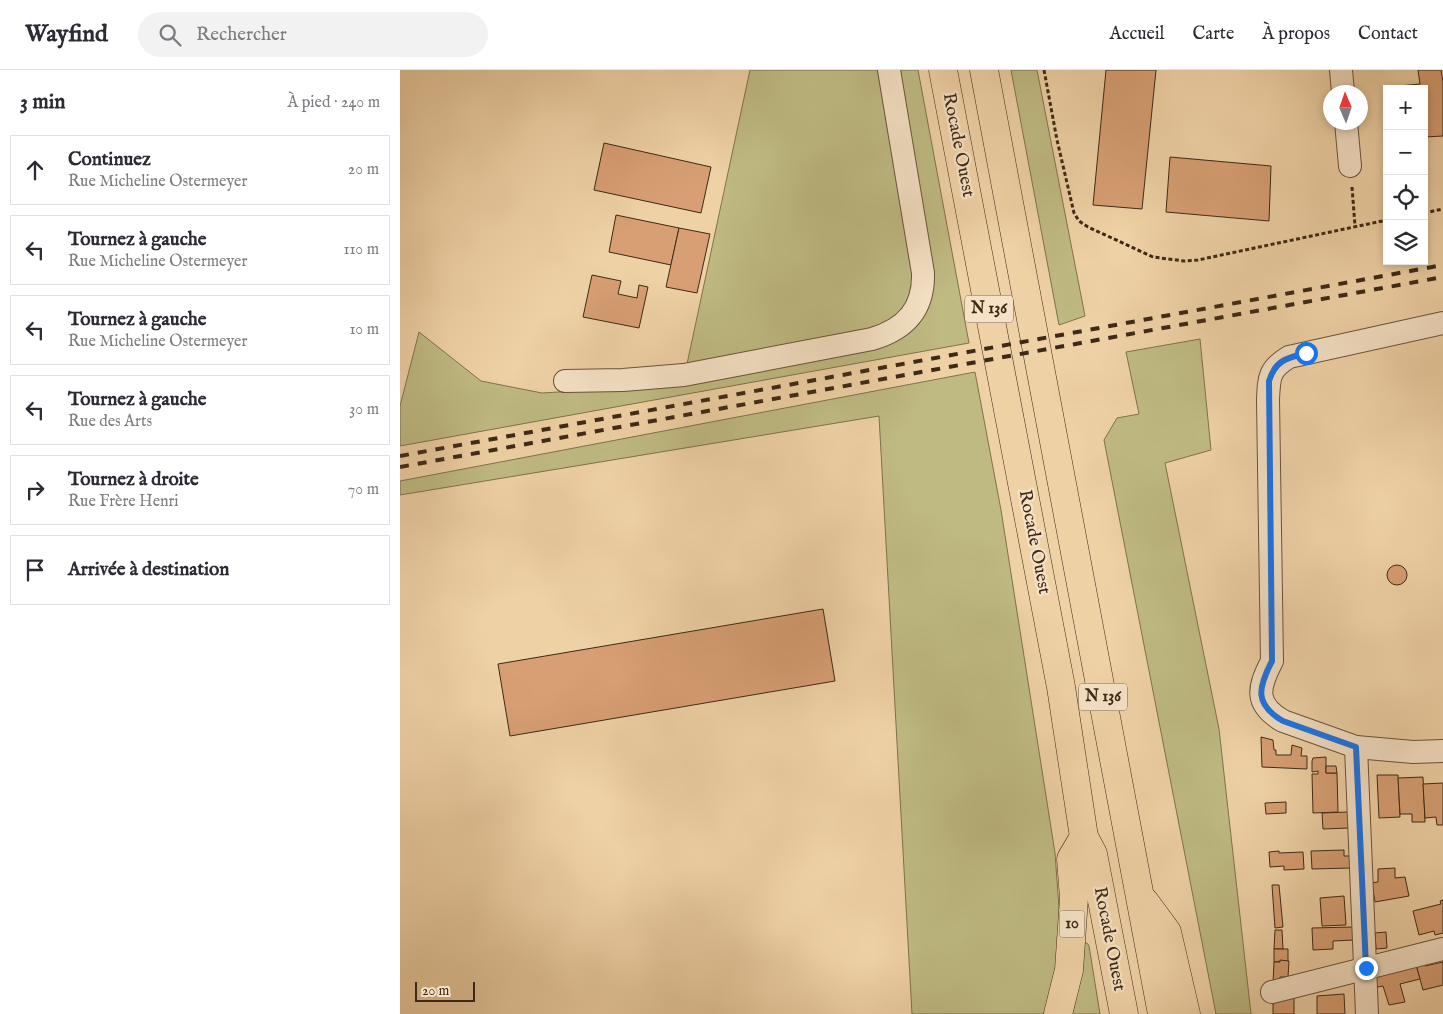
<!DOCTYPE html>
<html lang="fr">
<meta charset="utf-8">
<style>
:root{--surface:#fff;--page:#f2f2f3;--text:#2b2b33;--muted:#7c7c81;--line:#e1e1e2}
body{margin:0;font-family:"IM FELL English",serif;background:var(--page);color:var(--text)}
.controls{position:absolute;right:15px;top:15px;display:grid;overflow:hidden;border-radius:0px;box-shadow:0 2px 8px #0003}
.controls button{width:45px;height:45px;display:grid;place-items:center;padding:0;border:0;border-bottom:1px solid var(--line);background:var(--surface);color:var(--text);font:25px sans-serif}
.compass{position:absolute;left:923px;top:15px;width:45px;height:45px;border-radius:50%;background:var(--surface);box-shadow:0 2px 8px #0003;rotate:358deg}
.scale{position:absolute;left:15px;bottom:12px;width:60px;box-sizing:border-box;padding-left:5px;border:2px solid #3e2915;border-top:0;font-size:14px;line-height:18px;white-space:nowrap;color:#3e2915;-webkit-text-stroke:4px #f5e1c5;paint-order:stroke}
.stop{position:absolute;width:15px;height:15px;margin:-11px;border:4px solid #1a73e8;border-radius:50%;background:#fff}
.stop.end{background:#1a73e8;border-color:#fff;box-shadow:0 1px 5px #0008}
.list{margin:0;padding:0;list-style:none}
h2{display:flex;justify-content:space-between;align-items:center;height:65px;margin:0;padding:0 20px;font-size:21px}
h2 small{font-size:16px;font-weight:400;color:var(--muted)}
.list li{display:grid;grid-template-columns:32px 1fr auto;gap:15px;align-items:center;box-sizing:border-box;height:70px;margin:0 10px 10px;padding:0 10px;border:1px solid var(--line);border-radius:0px}
.list b{display:block;font-size:19px;white-space:nowrap}
.list p{margin:0;font-size:16px;white-space:nowrap;color:var(--muted)}
.list em{font-size:16px;font-style:normal;color:var(--muted)}
.icon{flex:none;width:28px;height:28px;fill:none;stroke:currentColor;stroke-width:2;stroke-linecap:round;stroke-linejoin:round}
.map{position:relative;flex:none;width:1043px;height:944px;overflow:hidden}
header{display:flex;align-items:center;gap:30px;box-sizing:border-box;height:70px;padding:0 25px;background:var(--surface);border-bottom:1px solid var(--line)}
header strong{font-size:24px}
nav{display:flex;gap:28px;margin-inline-start:auto;font-size:18px}
.search{width:350px;height:45px;background:var(--page);display:flex;align-items:center;gap:12px;box-sizing:border-box;padding:0 18px;border-radius:28px;color:var(--muted);font-size:19px}
main{display:flex}
aside{flex:1;background:var(--surface)}
.map>svg:first-child{display:block}
.green{fill:#bfba82;stroke:#7e724c}
.building{fill:#d79f73;stroke:#3e2915}
.lines{fill:none;stroke-linecap:round;stroke-linejoin:round}
.minor-casing{stroke:#6a5339;stroke-width:24}
.trunk-casing{stroke:#3e2915;stroke-width:29}
.path{stroke:#3e2915;stroke-width:3;stroke-dasharray:4 2.5;stroke-linecap:butt}
.minor{stroke:#f5e1c5;stroke-width:22}
.trunk{stroke:#efd1a6;stroke-width:28}
.rail{stroke:#3e2915;stroke-width:4;stroke-dasharray:9 9;stroke-linecap:butt}
.route{stroke:#1a73e8;stroke-width:6}
.labels{text-anchor:middle;dominant-baseline:central;stroke-width:4.5;stroke-linejoin:round;paint-order:stroke}
.shield{fill:#f5e1c5;stroke:#75604a;stroke-width:1}
.shield-label{font-size:16px;font-weight:bold;fill:#3e2915}
.street-label{font-size:18px;fill:#3e2915;stroke:#f5e1c5}
</style>
<header>
<strong>Wayfind</strong>
<div class="search"><svg class="icon" aria-label="search" viewBox="0 0 24 24"><circle cx="10" cy="10" r="6"/><path d="M15 15l6 6"/></svg>Rechercher</div>
<nav><a>Accueil</a><a>Carte</a><a>À propos</a><a>Contact</a></nav>
</header>
<main>
<aside>
<h2>3 min<small>À pied · 240 m</small></h2>
<ul class="list">
<li><svg class="icon" aria-label="ahead" viewBox="0 0 24 24"><path d="M12 20V5M6 11l6-6 6 6"/></svg><div><b>Continuez</b><p>Rue Micheline Ostermeyer</p></div><em>20 m</em></li>
<li><svg class="icon" aria-label="left" viewBox="0 0 24 24"><path d="M17 20v-9H6M10 6l-5 5 5 5"/></svg><div><b>Tournez à gauche</b><p>Rue Micheline Ostermeyer</p></div><em>110 m</em></li>
<li><svg class="icon" aria-label="left" viewBox="0 0 24 24"><path d="M17 20v-9H6M10 6l-5 5 5 5"/></svg><div><b>Tournez à gauche</b><p>Rue Micheline Ostermeyer</p></div><em>10 m</em></li>
<li><svg class="icon" aria-label="left" viewBox="0 0 24 24"><path d="M17 20v-9H6M10 6l-5 5 5 5"/></svg><div><b>Tournez à gauche</b><p>Rue des Arts</p></div><em>30 m</em></li>
<li><svg class="icon" aria-label="right" viewBox="0 0 24 24"><path d="M7 20v-9h11M14 6l5 5-5 5"/></svg><div><b>Tournez à droite</b><p>Rue Frère Henri</p></div><em>70 m</em></li>
<li><svg class="icon" aria-label="arrive" viewBox="0 0 24 24"><path d="M6 21V4h12l-3 4 3 4H6"/></svg><div><b>Arrivée à destination</b></div></li>
</ul>
</aside>
<div class="map">
<svg width="1043" height="944" viewBox="0 0 1043 944">
<rect width="100%" height="100%" fill="#efd1a6"/>
<filter id="stains"><feTurbulence type="fractalNoise" baseFrequency=".004" numOctaves="4"/><feColorMatrix values="0 0 0 0 .2 0 0 0 0 .09 0 0 0 0 .02 0 0 0 .5 -.17"/></filter>
<radialGradient id="worn" r=".72"><stop offset=".6" stop-color="#630" stop-opacity="0"/><stop offset="1" stop-color="#630" stop-opacity=".3"/></radialGradient>
<!-- green -->
<g class="green">
<polygon points="350,0 518,0 569,273 0,376 0,336 19,262 81,311 142,323 290,314 287,294"/>
<polygon points="611,0 637,0 685,246 659,255"/>
<polygon points="800,269 811,380 765,393 819,659 851,944 816,944 704,370 717,348 739,344 726,282"/>
<polygon points="575,302 601,440 655,783 661,866 647,944 512,944 479,346 0,425 0,411"/>
<polygon points="684,872 688,874 689,876 700,944 668,944"/>
</g>
<!-- building -->
<g class="building">
<polygon points="706,0 756,0 742,139 693,135"/>
<polygon points="1018,0 1041,0 1043,12 1043,66 1024,67 1024,19 987,19 987,17 1020,14"/>
<polygon points="204,73 311,97 301,143 194,120"/>
<polygon points="770,87 871,96 869,151 766,142"/>
<polygon points="216,145 279,158 271,195 209,182"/>
<polygon points="279,158 310,164 297,223 266,217"/>
<polygon points="192,205 221,211 218,224 237,228 239,215 248,217 239,258 183,247"/>
<circle cx="997" cy="505" r="10"/>
<polygon points="423,539 435,611 110,666 98,594"/>
<polygon points="861,667 873,670 874,680 876,680 876,685 891,685 892,675 902,678 901,686 907,686 907,699 862,697"/>
<polygon points="926,687 926,703 937,703 938,742 913,743 912,704 918,704 918,701 912,702 912,691 913,688"/>
<polygon points="926,696 936,696 937,703 926,703"/>
<polygon points="977,705 998,705 1000,747 979,748"/>
<polygon points="1023,707 1025,752 1012,752 1012,744 1000,744 998,708"/>
<polygon points="1043,713 1043,755 1037,755 1036,747 1025,748 1023,714"/>
<polygon points="886,732 886,743 866,744 865,733"/>
<polygon points="948,742 949,758 923,759 922,743"/>
<polygon points="944,780 944,786 950,786 951,798 912,799 911,781"/>
<polygon points="879,781 879,783 903,782 904,799 884,800 884,796 870,797 869,782"/>
<polygon points="995,798 995,808 1005,807 1009,826 975,832 972,814 970,813 978,812 978,799"/>
<polygon points="872,815 879,815 883,857 875,858"/>
<polygon points="944,826 946,855 922,856 920,828"/>
<polygon points="1043,830 1043,863 1035,865 1034,861 1019,865 1013,841 1041,834 1040,831"/>
<polygon points="953,857 954,870 933,871 933,879 913,880 912,858"/>
<polygon points="875,860 882,860 883,879 874,879"/>
<polygon points="986,862 987,878 976,879 975,863"/>
<polygon points="874,879 888,879 888,891 874,892"/>
<polygon points="880,890 889,891 888,907 880,907 879,913 873,914 874,892 880,892"/>
<polygon points="1043,892 1043,915 1023,920 1016,895 1024,893 1025,896"/>
<polygon points="1016,895 1020,909 1000,914 1005,932 989,935 983,916 973,918 977,905"/>
<polygon points="944,924 945,944 917,944 917,926"/>
<polygon points="894,927 894,944 873,944 873,932"/>
</g>
<g class="lines">
<defs>
<g id="minor">
<polyline points="941,0 943,22"/>
<polyline points="946,52 950,96"/>
<path d="M1043 253 889 287C869 299 869 307 868 330L872 591C858 618 854 634 883 651L956 677 1013 682 1043 681"/>
<path d="M165 311 223 310 284 305 472 269C506 259 524 239 523 203L489 0"/>
<polyline points="956,677 967,944"/>
<polyline points="872,922 1043,879"/>
</g>
<g id="trunk">
<polyline points="543,0 661,617 684,767 693,784 724,944"/>
<polyline points="584,0 762,944"/>
<polyline points="745,832 767,862 786,944"/>
<polyline points="658,944 669,900 674,828 671,789 684,767"/>
</g>
</defs>
<!-- minor casing -->
<use href="#minor" class="minor-casing"/>
<!-- trunk casing -->
<use href="#trunk" class="trunk-casing"/>
<!-- path -->
<g class="path">
<polyline points="644,0 657,70 674,143 679,151 688,157 753,187 784,191 798,190 987,150"/>
<polyline points="952,117 955,156"/>
<polyline points="1024,143 1043,139"/>
</g>
<!-- minor -->
<use href="#minor" class="minor"/>
<!-- trunk -->
<use href="#trunk" class="trunk"/>
<!-- rail -->
<g class="rail">
<polyline points="0,386 1043,195"/>
<polyline points="0,397 1043,207"/>
</g>
</g>
<g class="lines">
<!-- route -->
<path class="route" d="M906 283C886 288 875 291 869 311L872 591C858 618 854 634 883 651L956 677 966 898"/>
</g>
<g class="labels">
<!-- shield labels -->
<g class="shield">
<rect x="565" y="225.5" width="48" height="27" rx="4"/>
<rect x="679" y="613.5" width="48" height="27" rx="4"/>
<rect x="659.5" y="840.5" width="25" height="27" rx="4"/>
</g>
<g class="shield-label">
<text x="589" y="239">N 136</text>
<text x="703" y="627">N 136</text>
<text x="672" y="854">10</text>
</g>
<!-- street labels -->
<g class="street-label">
<text transform="translate(558 75) rotate(79)">Rocade Ouest</text>
<text transform="translate(634 472) rotate(79)">Rocade Ouest</text>
<text transform="translate(709 869) rotate(79)">Rocade Ouest</text>
</g>
</g>
<rect width="100%" height="100%" filter="url(#stains)"/>
<rect width="100%" height="100%" fill="url(#worn)"/>
</svg>
<div class="controls">
<button>+</button>
<button>−</button>
<button><svg class="icon" aria-label="locate" viewBox="0 0 24 24"><circle cx="12" cy="12" r="6"/><path d="M12 2v4M12 18v4M2 12h4M18 12h4"/></svg></button>
<button><svg class="icon" aria-label="layers" viewBox="0 0 24 24"><path d="M12 4l9 5-9 5-9-5zM3 14l9 5 9-5"/></svg></button>
</div>
<svg class="compass" viewBox="-18 -18 36 36"><path d="M0-13l5 13h-10z" fill="#e53935"/><path d="M0 13l5-13h-10z" fill="#7c7c81"/></svg>
<div class="scale">20 m</div>
<div class="stop" style="left:906px;top:283px"></div>
<div class="stop end" style="left:966px;top:898px"></div>
</div>
</main>
